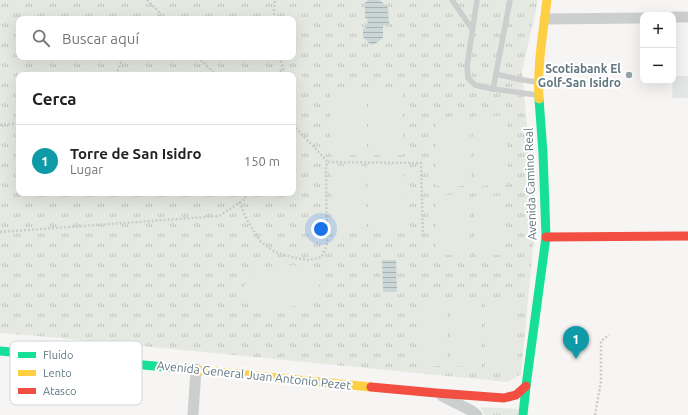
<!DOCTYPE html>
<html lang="es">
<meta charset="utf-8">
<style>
:root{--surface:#fff;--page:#f6f6f6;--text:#222;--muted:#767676;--line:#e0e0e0;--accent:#555c5f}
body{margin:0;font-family:Ubuntu,sans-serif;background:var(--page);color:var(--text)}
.controls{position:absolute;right:12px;top:12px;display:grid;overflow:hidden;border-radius:8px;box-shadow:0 4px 16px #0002}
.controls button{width:36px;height:36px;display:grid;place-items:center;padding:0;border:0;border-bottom:1px solid var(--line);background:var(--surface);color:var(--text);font:20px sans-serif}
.you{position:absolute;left:321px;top:229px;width:14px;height:14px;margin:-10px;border:3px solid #fff;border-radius:50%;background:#1a73e8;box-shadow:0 0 0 6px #1a73e833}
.badge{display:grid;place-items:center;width:26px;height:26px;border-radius:50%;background:var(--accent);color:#fff;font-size:13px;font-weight:700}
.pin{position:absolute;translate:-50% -33px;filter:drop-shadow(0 1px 2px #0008)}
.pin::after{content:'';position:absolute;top:21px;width:14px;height:12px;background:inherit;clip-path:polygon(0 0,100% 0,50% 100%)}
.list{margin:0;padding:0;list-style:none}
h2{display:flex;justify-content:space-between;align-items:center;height:52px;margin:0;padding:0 16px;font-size:17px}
h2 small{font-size:13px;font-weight:400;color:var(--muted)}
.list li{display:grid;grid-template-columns:26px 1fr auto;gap:12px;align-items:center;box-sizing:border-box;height:72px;padding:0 16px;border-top:1px solid var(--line)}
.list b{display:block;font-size:15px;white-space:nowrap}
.list p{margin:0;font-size:13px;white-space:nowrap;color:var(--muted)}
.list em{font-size:13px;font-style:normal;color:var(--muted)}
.icon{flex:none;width:22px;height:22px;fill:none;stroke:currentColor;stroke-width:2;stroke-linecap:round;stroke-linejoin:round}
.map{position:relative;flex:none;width:688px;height:415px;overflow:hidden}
.search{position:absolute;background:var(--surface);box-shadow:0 4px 16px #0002;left:16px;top:16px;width:280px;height:44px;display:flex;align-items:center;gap:10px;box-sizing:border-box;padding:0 14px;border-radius:8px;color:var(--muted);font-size:15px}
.panel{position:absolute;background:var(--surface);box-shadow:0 4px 16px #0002;left:16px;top:72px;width:280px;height:124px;border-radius:8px}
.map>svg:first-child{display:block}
.built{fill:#e5e7e6}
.grass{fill:url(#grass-tufts);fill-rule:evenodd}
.park{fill:#e6e9e2}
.water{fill:url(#water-rules)}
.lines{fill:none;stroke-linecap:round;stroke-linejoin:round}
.path{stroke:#cccccd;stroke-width:2.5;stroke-dasharray:2 2;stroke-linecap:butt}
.lane{stroke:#cdcfcf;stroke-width:5.5}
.street{stroke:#cdcfcf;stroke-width:11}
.fast{stroke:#16e098;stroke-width:9}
.slow{stroke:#ffcf43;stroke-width:9}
.jam{stroke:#f24e42;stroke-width:9}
.poi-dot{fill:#94a2a9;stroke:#fff;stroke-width:1.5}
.labels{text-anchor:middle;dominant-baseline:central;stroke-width:4;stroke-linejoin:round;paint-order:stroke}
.poi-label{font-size:12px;font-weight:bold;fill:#607680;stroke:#fff;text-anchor:end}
.street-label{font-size:12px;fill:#607680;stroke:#fff}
.key{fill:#fff;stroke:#cfd6d9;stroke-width:1}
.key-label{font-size:11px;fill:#607680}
</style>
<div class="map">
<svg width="688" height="415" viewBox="0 0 688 415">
<defs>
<pattern id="grass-tufts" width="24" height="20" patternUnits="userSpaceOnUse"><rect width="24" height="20" fill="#e6e9e2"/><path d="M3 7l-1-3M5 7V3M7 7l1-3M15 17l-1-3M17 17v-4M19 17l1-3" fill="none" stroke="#bec1bc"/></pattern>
<pattern id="water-rules" width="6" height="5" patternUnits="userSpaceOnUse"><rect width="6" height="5" fill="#cbd6d7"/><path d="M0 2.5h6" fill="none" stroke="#a8b2b4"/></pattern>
</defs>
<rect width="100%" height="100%" fill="#f6f5f4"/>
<!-- built -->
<polygon class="built" points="673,76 688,76 688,98 672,98"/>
<!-- grass -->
<g class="grass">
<path d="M0 0H538L522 72 536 217 521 374 508 382 50 337 0 333ZM19 19H293V57H19ZM19 75H293V193H19Z"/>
<polygon points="480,407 519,409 518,415 485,415"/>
</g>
<!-- park -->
<g class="park">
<polygon points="366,88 367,155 331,155 330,89"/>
<polygon points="402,88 403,155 369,155 368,89"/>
<polygon points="470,116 471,186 436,186 436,117"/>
<polygon points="473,116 507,116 508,185 474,186"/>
<polygon points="367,165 403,165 405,232 369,232"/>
<polygon points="331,166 365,166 366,232 332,233"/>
<rect x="436" y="195" width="34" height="60"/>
<rect x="474" y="196" width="31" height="59"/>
<polygon points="301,265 313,268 320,276 319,290 315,302 299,306 261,308 244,303 238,296 246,283 262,267"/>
<rect x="417" y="297" width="30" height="69"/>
<polygon points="451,297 482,297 482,367 450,366"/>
<polygon points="485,298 515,298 514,367 485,367"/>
</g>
<!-- water -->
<g class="water">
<polygon points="368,0 380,0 388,8 389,25 383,26 383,38 375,44 371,45 363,37 363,29 368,26 367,19 365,18 365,3"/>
<polygon points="382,260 396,260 397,292 383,292"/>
</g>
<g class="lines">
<!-- path -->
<g class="path">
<polyline points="147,0 160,13 158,19"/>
<polyline points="274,19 274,8 275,0"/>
<polyline points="198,57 216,75"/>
<polyline points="279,57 283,68 283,75"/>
<polyline points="116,75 123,57"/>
<polyline points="278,75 282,69"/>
<polyline points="0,125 19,123"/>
<polyline points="293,125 328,162"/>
<polyline points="239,202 248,222 261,242 275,252 291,257 309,260 322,257 327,245 326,166 328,162 421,163 423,238"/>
<polyline points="0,232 219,216 245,199 246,193"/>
<polyline points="595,415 601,381 601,341 609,335"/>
</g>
<!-- lane -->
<g class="lane">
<polyline points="452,0 472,29"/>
<polyline points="477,0 467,66 468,78 475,85 493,89 537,95"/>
<polyline points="496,74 517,79 536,82"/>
<polyline points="493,89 510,0"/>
</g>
<!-- street -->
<g class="street">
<polyline points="673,17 688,17"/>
<polyline points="545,19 643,18"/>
<polyline points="442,396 472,411 477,415"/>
<polyline points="193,415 196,369"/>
</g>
<!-- fast -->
<g class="fast">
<polyline points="0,351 195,370"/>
<polyline points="523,415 526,386 546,237 543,153 539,99"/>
</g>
<!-- slow -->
<g class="slow">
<path d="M539 99C537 66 543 33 547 0"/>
<polyline points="195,370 371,387"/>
</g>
<!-- jam -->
<g class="jam">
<polyline points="546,237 688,236"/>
<polyline points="371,387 436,393 504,398 516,395 526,386"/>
</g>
</g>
<!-- markers -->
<circle class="poi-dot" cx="629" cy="75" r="4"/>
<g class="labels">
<!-- poi labels -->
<g class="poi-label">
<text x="621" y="68">Scotiabank El<tspan x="621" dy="14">Golf-San Isidro</tspan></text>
</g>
<!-- street labels -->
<g class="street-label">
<text transform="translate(530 184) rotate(-92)">Avenida Camino Real</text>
<text transform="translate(254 375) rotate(6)">Avenida General Juan Antonio Pezet</text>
</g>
</g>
<!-- legend -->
<rect x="10" y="341" width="132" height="64" rx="6" class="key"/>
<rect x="18" y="352" width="18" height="6" fill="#16e098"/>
<rect x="18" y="370" width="18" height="6" fill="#ffcf43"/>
<rect x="18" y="388" width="18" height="6" fill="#f24e42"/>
<g class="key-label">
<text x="43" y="359">Fluido</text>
<text x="43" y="377">Lento</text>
<text x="43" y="395">Atasco</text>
</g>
</svg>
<div class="controls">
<button>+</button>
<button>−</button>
</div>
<div class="you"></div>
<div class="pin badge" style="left:576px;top:359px;background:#0f9aa8">1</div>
<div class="search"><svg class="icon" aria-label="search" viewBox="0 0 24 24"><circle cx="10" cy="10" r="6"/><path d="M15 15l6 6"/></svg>Buscar aquí</div>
<section class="panel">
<h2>Cerca<small></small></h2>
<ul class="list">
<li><span class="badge" style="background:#0f9aa8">1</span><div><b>Torre de San Isidro</b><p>Lugar</p></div><em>150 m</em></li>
</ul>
</section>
</div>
